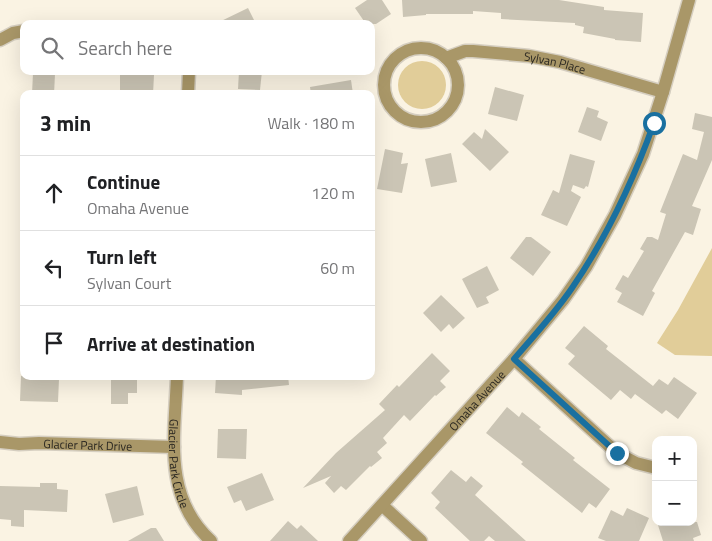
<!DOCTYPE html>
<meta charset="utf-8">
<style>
:root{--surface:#fff;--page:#f6f6f6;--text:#202124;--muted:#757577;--line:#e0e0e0}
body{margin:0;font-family:"Titillium Web",sans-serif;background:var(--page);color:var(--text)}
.controls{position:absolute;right:15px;bottom:15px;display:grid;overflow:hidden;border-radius:10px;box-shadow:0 5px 20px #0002}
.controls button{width:45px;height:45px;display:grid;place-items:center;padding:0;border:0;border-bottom:1px solid var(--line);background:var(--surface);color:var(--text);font:25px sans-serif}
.stop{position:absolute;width:15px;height:15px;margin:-11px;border:4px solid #1970a0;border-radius:50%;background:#fff}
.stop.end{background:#1970a0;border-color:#fff;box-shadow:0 1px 5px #0008}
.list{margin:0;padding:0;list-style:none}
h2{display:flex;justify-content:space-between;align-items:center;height:65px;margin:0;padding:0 20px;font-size:21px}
h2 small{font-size:16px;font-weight:400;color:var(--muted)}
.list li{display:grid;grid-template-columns:32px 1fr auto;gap:15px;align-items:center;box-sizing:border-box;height:75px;padding:0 20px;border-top:1px solid var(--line)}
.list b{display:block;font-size:19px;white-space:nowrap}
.list p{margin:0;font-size:16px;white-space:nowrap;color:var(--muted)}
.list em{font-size:16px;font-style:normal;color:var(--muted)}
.icon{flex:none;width:28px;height:28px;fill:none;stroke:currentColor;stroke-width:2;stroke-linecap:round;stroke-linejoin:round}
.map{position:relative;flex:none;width:712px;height:541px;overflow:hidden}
.search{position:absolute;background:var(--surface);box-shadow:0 5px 20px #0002;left:20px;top:20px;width:355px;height:55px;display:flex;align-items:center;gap:12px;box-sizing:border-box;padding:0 18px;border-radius:10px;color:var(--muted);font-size:19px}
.panel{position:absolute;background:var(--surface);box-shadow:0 5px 20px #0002;left:20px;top:90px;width:355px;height:290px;border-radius:10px}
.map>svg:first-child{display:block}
.green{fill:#e1cd99}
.building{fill:#cbc5b5}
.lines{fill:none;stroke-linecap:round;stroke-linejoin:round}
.minor-casing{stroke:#d5cec0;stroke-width:15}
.minor{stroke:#a99768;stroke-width:12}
.route{stroke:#1970a0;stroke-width:6}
.labels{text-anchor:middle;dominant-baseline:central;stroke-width:4.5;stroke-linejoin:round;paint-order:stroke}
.street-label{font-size:12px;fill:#2a2721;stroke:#fff}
</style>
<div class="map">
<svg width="712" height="541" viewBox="0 0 712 541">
<rect width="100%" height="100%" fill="#faf3e3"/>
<!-- green -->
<g class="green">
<circle cx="422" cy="85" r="24"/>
<polygon points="712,248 712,356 675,355 657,343 678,310"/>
</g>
<!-- building -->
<g class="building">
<polygon points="367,0 382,0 391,14 376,24 366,24 355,8"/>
<polygon points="402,0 559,0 604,7 604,10 643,13 641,42 615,40 615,39 583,33 584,27 575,25 575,23 501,19 501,13 473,11 473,14 426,14 426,15 403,17"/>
<polygon points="248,8 256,24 215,24"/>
<polygon points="239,71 262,71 260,90 238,89"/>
<polygon points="33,73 55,74 54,94 32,94"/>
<polygon points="120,74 154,75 153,94 120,94"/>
<polygon points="351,80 353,94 311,94 310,87"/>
<polygon points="495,87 524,95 517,121 488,114"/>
<polygon points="587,107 599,111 597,117 608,122 601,141 578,132"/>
<polygon points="695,113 712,117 712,160 692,206 701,209 693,235 685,232 652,291 655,293 643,316 617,302 622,293 615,289 623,275 628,278 644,251 640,249 647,237 652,237 658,240 666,214 660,212 683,154 697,160 704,132 692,129"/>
<polygon points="485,129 509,152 490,171 462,144 474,132 482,139"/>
<polygon points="385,149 403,153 401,164 408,163 402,193 377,189"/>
<polygon points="451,153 457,182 431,187 425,159"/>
<polygon points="570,154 595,161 588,187 586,186 584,189 573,185 571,191 581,197 567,226 541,215 553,190 559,193"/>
<polygon points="526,237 531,237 551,252 533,276 510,258"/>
<polygon points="487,266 499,290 486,297 489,303 477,308 462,279"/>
<polygon points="441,295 465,318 453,329 449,324 441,332 423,313"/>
<polygon points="584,326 608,346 606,349 653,386 659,379 668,385 674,377 697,393 678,419 666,410 662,414 635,394 631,399 620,390 611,400 568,364 575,356 565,348"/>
<polygon points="432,353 450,371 440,381 446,387 436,396 435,395 410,421 404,415 383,438 387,443 377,452 382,458 371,467 370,466 346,490 341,486 334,493 325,483 331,476 303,488 336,453 385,410 379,404 397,385 399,387"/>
<polygon points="21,376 44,376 44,379 59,379 58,402 20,401"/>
<polygon points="111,376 137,376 137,393 128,393 128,404 111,404"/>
<polygon points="216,376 288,376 289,385 242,390 242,395 215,393"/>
<polygon points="507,407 519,417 522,412 541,427 539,429 575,458 573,460 610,489 596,508 589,503 582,513 521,464 523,462 486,433"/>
<polygon points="218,429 247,429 246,459 217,458"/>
<polygon points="451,470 466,482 471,476 483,486 475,495 526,541 495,541 489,536 484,541 470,541 435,508 440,502 431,493"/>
<polygon points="262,473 274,500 246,511 241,500 234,503 227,487"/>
<polygon points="40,483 57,483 57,489 68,490 67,512 24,510 24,527 11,526 11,520 0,519 0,486 40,487"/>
<polygon points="137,486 144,515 113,523 105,494"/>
<polygon points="627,508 649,518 639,541 606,541 598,538 611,510 623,516"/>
<polygon points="288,521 297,529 301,525 318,541 270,541"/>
<polygon points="657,522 697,522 701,535 693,538 694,541 663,541"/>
<polygon points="151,528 156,528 164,541 128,541"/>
</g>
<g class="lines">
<defs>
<g id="minor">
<polyline points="0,40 13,33 24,31"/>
<circle cx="421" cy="85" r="37"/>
<path id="s1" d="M446 58 465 51H473L529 56 560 62 663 92"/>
<polyline points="188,94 189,71"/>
<polyline points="514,359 617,453 636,463 656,468"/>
<path id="s2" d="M177 376C175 435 162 496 211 541"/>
<path id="s3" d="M0 442 19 444 39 443 174 447"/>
<polyline points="382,505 421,541"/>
<path id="s4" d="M349 541 514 359 563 300 586 267 615 215 643 154 663 92 689 0"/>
</g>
</defs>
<!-- minor casing -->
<use href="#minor" class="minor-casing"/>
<!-- minor -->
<use href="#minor" class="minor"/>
</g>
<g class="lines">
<!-- route -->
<path class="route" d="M617 453 514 359C534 336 555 313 572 288 607 237 633 181 654 123"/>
</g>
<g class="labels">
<!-- street labels -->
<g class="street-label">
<text stroke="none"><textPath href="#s1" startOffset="111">Sylvan Place</textPath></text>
<text stroke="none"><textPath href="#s4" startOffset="190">Omaha Avenue</textPath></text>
<text stroke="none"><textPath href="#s3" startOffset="88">Glacier Park Drive</textPath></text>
<text stroke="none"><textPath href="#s2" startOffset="88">Glacier Park Circle</textPath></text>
</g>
</g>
</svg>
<div class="controls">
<button>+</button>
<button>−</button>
</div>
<div class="stop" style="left:654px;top:123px"></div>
<div class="stop end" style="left:617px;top:453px"></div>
<div class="search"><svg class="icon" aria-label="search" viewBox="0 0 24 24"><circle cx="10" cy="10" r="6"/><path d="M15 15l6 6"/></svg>Search here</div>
<section class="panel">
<h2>3 min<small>Walk · 180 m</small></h2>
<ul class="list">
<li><svg class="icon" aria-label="ahead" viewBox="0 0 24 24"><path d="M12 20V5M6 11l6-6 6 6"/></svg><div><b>Continue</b><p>Omaha Avenue</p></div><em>120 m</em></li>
<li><svg class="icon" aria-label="left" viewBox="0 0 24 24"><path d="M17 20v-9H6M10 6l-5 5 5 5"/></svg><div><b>Turn left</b><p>Sylvan Court</p></div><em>60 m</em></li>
<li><svg class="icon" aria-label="arrive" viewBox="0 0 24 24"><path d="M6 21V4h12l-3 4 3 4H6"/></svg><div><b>Arrive at destination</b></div></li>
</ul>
</section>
</div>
